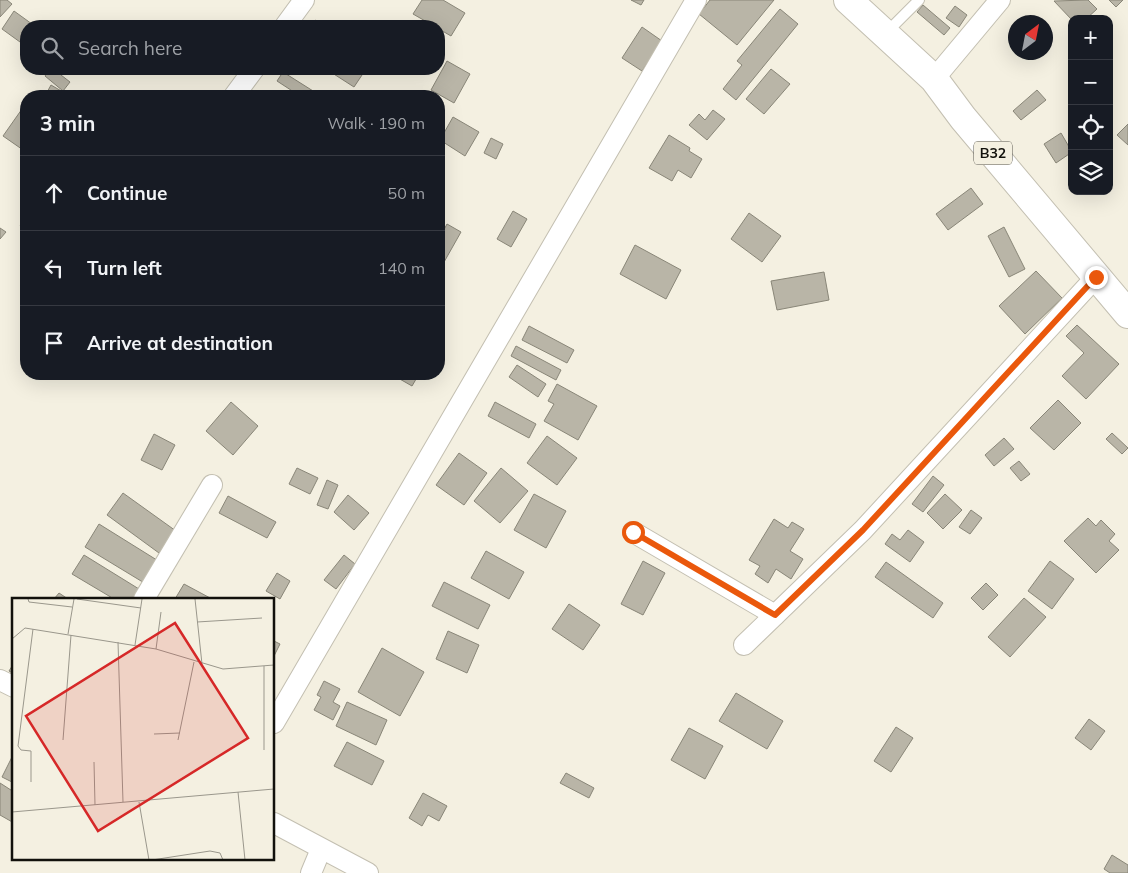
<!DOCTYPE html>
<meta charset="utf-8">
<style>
:root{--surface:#171b24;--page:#242831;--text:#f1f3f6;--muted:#9ea1a6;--line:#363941}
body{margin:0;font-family:Mulish,sans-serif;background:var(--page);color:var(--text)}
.controls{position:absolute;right:15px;top:15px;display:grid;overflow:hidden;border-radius:10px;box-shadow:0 5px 20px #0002}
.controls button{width:45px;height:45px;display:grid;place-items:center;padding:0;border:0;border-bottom:1px solid var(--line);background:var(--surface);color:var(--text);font:25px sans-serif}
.compass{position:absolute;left:1008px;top:15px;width:45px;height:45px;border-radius:50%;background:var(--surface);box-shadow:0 5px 20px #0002;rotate:32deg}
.stop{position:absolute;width:15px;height:15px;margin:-11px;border:4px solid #ea580c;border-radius:50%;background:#fff}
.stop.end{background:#ea580c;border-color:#fff;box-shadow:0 1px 5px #0008}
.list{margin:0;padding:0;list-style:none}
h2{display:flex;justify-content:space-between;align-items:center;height:65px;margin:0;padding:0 20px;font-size:21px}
h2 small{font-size:16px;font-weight:400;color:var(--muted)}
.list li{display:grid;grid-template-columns:32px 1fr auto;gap:15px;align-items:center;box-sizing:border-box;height:75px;padding:0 20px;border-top:1px solid var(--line)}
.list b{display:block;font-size:19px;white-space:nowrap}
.list em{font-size:16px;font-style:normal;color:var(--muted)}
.icon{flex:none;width:28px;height:28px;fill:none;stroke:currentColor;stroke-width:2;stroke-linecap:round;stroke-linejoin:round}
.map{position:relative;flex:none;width:1128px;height:873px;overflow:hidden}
.search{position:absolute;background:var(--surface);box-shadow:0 5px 20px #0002;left:20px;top:20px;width:425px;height:55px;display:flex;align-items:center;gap:12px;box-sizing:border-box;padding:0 18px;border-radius:20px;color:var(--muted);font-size:19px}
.panel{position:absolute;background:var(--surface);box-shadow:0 5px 20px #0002;left:20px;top:90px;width:425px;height:290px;border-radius:20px}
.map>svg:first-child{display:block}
.building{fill:#b9b5a7;stroke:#898678}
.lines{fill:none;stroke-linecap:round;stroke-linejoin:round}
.service-casing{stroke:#c3bfb1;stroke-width:12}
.minor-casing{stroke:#c3bfb1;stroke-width:22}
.trunk-casing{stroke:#c3bfb1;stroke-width:30}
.service{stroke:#fff;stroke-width:10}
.minor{stroke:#fff;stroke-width:20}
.trunk{stroke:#fff;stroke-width:28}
.route{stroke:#ea580c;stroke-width:6}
.labels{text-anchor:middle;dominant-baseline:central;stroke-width:4;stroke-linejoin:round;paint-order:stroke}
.shield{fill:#f4f0e1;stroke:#56544c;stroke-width:1}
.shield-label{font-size:14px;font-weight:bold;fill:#12110c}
.inset-road{fill:none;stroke:#9a978c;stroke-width:1}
.view{fill:#d62828;fill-opacity:0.15;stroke:#d62828;stroke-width:2.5}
.inset-edge{fill:none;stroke:#12110c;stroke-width:2.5}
</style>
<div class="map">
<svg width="1128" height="873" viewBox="0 0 1128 873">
<rect width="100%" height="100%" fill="#f4f0e1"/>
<!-- building -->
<g class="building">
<polygon points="0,0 7,0 12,4 0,17"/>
<polygon points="422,0 443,0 465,13 451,36 439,29 439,26 434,26 413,14"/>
<polygon points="631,0 644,0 641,5"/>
<polygon points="710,0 774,0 737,45 699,14"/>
<polygon points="1088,0 1097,9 1086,19 1072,20 1054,1"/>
<polygon points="1109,0 1123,0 1116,7"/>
<polygon points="923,5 950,28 944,35 917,12"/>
<polygon points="955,6 967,15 959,27 946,18"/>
<polygon points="780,9 798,24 736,100 723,89 742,65 737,61"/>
<polygon points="14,11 32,24 26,26 26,32 20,42 2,29"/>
<polygon points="315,20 324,26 311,26"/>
<polygon points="642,27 662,41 642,71 622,58"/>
<polygon points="26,41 26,53 21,48"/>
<polygon points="447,61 470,74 454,103 431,90"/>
<polygon points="50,69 67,69 61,75 70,82 63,91 45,76"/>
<polygon points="326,69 366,69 354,87"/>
<polygon points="771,69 790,84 764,114 746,99"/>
<polygon points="283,72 321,96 300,96 277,81"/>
<polygon points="51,85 63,92 60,96 45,96"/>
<polygon points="1037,90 1046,100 1021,120 1013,111"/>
<polygon points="22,109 26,112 26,152 3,136"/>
<polygon points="713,110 725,119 707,140 689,125 699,114 705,120"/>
<polygon points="453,117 479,132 465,156 440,140"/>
<polygon points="1128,124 1128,145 1117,135"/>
<polygon points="1061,133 1072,152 1056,163 1044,144"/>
<polygon points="669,135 690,148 689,151 702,159 691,178 678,170 672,181 649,168"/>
<polygon points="491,138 503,144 496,159 484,153"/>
<polygon points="971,188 983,204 948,230 936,214"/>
<polygon points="513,211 527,219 511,247 497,239"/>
<polygon points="749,213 781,236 762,262 731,239"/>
<polygon points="26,218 26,231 20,226"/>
<polygon points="447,224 461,232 439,271 439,239"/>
<polygon points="1004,227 1025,269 1009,277 988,236"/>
<polygon points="0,228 6,232 0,239"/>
<polygon points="635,245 681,270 666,299 620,274"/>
<polygon points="26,258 26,270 21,267"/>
<polygon points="1036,271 1062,298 1025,334 999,306"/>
<polygon points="824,272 829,300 777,310 771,281"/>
<polygon points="1077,325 1119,364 1086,399 1062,376 1084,353 1066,336"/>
<polygon points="529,326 574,350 567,363 522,340"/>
<polygon points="516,346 561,370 556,380 511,356"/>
<polygon points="517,365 546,384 538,397 509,377"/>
<polygon points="401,374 419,374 412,386 398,378"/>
<polygon points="557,384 597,406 578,440 544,421 554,404 548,401"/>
<polygon points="1058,400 1081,423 1054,450 1030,428"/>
<polygon points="231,402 258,426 233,455 206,431"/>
<polygon points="495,402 536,424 529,438 488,416"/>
<polygon points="1112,433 1128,448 1122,454 1106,439"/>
<polygon points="154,434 175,445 162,470 141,460"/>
<polygon points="547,436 577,458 557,485 527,463"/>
<polygon points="1004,438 1014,449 994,466 985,455"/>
<polygon points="459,453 487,473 464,505 436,485"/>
<polygon points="1019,461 1030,474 1021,481 1010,468"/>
<polygon points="297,468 318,478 310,494 289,484"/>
<polygon points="501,468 528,491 500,523 474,501"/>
<polygon points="933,476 944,485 923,512 912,504"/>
<polygon points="327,480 338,485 328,509 317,505"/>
<polygon points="123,493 176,531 159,553 107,515"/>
<polygon points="534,494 566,511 546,548 514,530"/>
<polygon points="945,494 962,510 943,529 927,513"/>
<polygon points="348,495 369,513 354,530 334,512"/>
<polygon points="228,496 276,522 267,538 219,513"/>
<polygon points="971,510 982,518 970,534 959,527"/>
<polygon points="1088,518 1096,526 1101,520 1115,534 1109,541 1119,550 1096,573 1064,541"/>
<polygon points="774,519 788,528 792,522 804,529 790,551 803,559 791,579 776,569 768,583 755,574 760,566 749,560"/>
<polygon points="99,524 160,562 146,584 85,547"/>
<polygon points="908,530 924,542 910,562 885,544 892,534 900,540"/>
<polygon points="486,551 524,572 509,599 471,578"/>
<polygon points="84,555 139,589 133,599 114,599 72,574"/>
<polygon points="344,555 355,564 336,589 324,580"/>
<polygon points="643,561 665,573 643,615 621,604"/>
<polygon points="1050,561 1074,579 1052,609 1028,591"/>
<polygon points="886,562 943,603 933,618 875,577"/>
<polygon points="277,573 290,581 280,599 266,591"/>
<polygon points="444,582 490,605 478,629 432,606"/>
<polygon points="986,583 998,595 983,610 971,598"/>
<polygon points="184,584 212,599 175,599"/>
<polygon points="59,593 68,599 54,599"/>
<polygon points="1024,598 1046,617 1010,657 988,637"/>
<polygon points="569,604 600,625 583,650 552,629"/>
<polygon points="448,631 479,645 467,673 436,659"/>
<polygon points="274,641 280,644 274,656"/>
<polygon points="382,648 424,672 400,716 358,692"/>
<polygon points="14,663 14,674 9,671"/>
<polygon points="324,681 340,689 333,702 340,706 333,720 314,710 321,697 317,695"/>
<polygon points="736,693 783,721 767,749 719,721"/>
<polygon points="347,702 387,720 376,745 336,726"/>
<polygon points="1089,719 1105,731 1091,750 1075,738"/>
<polygon points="896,727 913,738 891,772 874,761"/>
<polygon points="689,728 723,746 705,779 671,760"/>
<polygon points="347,742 384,761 372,785 334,766"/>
<polygon points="14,753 14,783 2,777"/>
<polygon points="566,773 594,788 589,798 560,783"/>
<polygon points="0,783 14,792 14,823 0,815"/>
<polygon points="423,793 447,806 439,821 428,815 422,826 409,818"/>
<polygon points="1112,855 1128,865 1128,873 1110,873 1104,869"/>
</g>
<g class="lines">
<defs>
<polyline id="service" points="886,33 919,0"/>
<g id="minor">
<polyline points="285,26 304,0"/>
<polyline points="934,79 1000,0"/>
<polyline points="234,96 254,69"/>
<polyline points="633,532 775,615"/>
<polyline points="144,599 212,485"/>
<polyline points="744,645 863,530 1096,277"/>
<polyline points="0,680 14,687"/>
<polyline points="274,723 696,0"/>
<polyline points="274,823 368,873"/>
<polyline points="311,873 321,849"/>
</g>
<polyline id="trunk" points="848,0 934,79 963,118 1128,314"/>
</defs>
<!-- service casing -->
<use href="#service" class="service-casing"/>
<!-- minor casing -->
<use href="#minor" class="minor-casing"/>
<!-- trunk casing -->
<use href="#trunk" class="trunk-casing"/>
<!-- service -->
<use href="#service" class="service"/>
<!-- minor -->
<use href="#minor" class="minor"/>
<!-- trunk -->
<use href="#trunk" class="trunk"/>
</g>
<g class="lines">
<!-- route -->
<polyline class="route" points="633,532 775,615 863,530 1096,277"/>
</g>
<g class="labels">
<!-- shield labels -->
<rect class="shield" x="974" y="141.5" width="38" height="23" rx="4"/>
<g class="shield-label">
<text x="993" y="153">B32</text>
</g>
</g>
<!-- overview -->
<g transform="translate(12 598)">
<rect width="262" height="262" fill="#f4f0e1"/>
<path class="inset-road" d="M16 1 17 4 60 9M65 1 129 10M183 1 190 66M185 24 250 20M56 36 62 1M0 41 13 30 144 51 211 71 262 67M106 44 111 204M123 47 130 1M144 51 149 14M142 136 168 135M51 142 59 37M166 142 182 64M252 152V68M82 164 83 207M19 184V153L9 152 6 148 21 31M226 194 233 262M127 204 137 262M0 214 262 191M140 262 198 253 208 255 211 262"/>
<path class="view" d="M163 25 236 140 86 233 14 118Z"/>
<rect width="262" height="262" class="inset-edge"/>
</g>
</svg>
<div class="controls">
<button>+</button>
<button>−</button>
<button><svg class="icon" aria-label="locate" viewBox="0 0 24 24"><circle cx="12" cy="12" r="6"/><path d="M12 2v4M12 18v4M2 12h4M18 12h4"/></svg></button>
<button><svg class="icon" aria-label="layers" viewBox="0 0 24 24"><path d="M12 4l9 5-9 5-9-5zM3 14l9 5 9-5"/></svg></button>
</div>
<svg class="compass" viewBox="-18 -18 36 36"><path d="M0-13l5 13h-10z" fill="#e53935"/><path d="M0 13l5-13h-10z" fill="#9ea1a6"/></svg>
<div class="stop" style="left:633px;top:532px"></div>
<div class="stop end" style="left:1096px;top:277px"></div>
<div class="search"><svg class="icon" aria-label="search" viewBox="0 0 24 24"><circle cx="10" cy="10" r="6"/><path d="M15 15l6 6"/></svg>Search here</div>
<section class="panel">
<h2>3 min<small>Walk · 190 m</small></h2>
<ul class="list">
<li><svg class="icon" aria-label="ahead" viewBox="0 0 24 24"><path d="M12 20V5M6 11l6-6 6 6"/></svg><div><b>Continue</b></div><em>50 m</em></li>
<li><svg class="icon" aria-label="left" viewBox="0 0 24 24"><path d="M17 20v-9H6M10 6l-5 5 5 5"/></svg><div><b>Turn left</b></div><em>140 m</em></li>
<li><svg class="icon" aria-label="arrive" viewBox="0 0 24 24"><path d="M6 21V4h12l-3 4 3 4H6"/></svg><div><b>Arrive at destination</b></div></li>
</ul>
</section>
</div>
